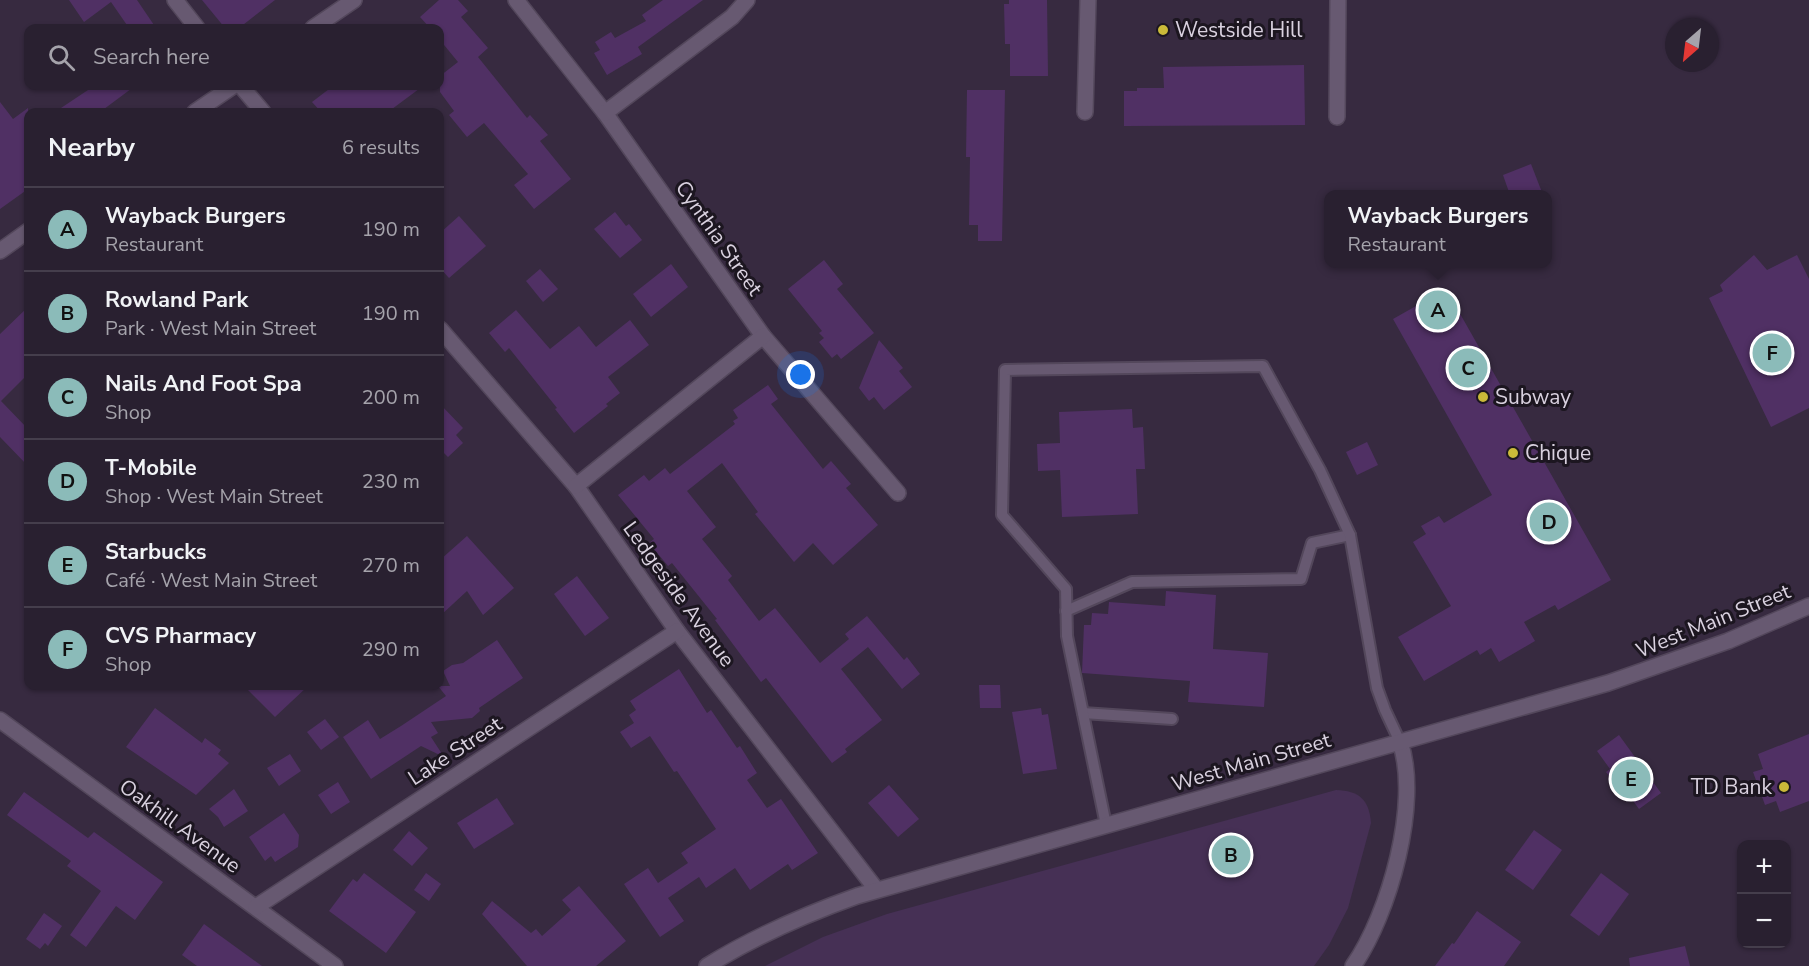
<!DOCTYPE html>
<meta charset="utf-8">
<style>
:root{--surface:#292030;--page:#352d3c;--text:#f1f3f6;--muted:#a5a3ab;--line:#453e4c;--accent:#8bbbb9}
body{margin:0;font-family:"Nunito Sans",sans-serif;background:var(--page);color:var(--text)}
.controls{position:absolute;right:18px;bottom:18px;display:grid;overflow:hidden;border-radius:12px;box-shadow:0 2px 4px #0004}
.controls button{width:54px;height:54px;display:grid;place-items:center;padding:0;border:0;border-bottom:2px solid var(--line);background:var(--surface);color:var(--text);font:30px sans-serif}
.compass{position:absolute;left:1665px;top:18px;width:54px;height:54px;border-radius:50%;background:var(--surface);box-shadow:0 2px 4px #0004;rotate:208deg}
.you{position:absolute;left:801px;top:375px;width:21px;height:21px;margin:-15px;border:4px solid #fff;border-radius:50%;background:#1a73e8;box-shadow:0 0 0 9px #1a73e833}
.badge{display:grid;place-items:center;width:39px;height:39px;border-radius:50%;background:var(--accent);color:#111;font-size:20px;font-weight:700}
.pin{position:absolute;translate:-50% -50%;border:3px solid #fff;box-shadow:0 2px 6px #0006}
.popup{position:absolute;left:1324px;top:190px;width:228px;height:78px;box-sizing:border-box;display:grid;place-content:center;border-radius:12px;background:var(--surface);filter:drop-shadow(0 2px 4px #0005);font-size:20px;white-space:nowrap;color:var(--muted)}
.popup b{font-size:22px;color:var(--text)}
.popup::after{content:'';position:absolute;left:50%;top:100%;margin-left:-12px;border:12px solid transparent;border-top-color:var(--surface)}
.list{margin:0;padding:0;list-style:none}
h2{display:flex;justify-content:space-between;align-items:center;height:78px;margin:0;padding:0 24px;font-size:26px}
h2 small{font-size:20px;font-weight:400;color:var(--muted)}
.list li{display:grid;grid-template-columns:39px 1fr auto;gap:18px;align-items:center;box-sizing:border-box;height:84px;padding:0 24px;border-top:2px solid var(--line)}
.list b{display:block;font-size:22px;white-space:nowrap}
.list p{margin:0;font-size:20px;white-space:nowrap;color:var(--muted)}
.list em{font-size:20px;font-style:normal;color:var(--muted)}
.icon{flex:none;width:33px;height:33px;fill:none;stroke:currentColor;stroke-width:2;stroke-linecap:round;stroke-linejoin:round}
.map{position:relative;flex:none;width:1809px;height:966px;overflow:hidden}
.search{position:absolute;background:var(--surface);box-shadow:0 2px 4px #0004;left:24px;top:24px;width:420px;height:66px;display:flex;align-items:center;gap:15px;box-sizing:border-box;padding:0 21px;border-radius:12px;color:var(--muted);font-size:22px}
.panel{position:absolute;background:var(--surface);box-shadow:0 2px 4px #0004;left:24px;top:108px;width:420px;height:582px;border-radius:12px}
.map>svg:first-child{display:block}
.green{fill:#463055}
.building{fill:#503064}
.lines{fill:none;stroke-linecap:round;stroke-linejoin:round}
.service-casing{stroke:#53475b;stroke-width:14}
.minor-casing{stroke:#53475b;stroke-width:18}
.tertiary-casing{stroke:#53475b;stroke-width:18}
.secondary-casing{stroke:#53475b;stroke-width:18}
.service{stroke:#675971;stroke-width:10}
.minor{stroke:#675971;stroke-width:15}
.tertiary{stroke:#675971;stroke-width:15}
.secondary{stroke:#675971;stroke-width:15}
.poi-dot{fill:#cbba39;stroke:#1c1620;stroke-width:2}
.labels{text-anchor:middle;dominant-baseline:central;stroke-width:6;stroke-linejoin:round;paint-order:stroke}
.poi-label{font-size:21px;fill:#d9d1df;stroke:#1c1620;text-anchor:start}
.street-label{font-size:21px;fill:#d9d1df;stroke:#1c1620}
</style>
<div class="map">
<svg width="1809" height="966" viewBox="0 0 1809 966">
<rect width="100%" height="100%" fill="#372a40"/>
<!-- green -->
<path class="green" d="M1336 790C1359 791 1369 799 1371 823L1348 908 1329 945 1314 966H765L823 937 887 914Z"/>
<!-- building -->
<g class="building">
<polygon points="69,0 137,0 156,28 129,28 111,2 84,22"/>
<polygon points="202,0 275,0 239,28 225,28"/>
<polygon points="439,0 458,0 468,11 461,17 488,48 478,57 527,118 530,115 548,135 540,141 571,179 534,209 514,185 528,174 484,123 467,137 449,115 454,111 440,92 440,76 458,62 440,40 440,28 430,28 420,17"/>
<polygon points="663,0 703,0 638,47 642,54 607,75 594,53 600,50 595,42 611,32 615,38 646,21 642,15"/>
<polygon points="1009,0 1047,0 1048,76 1010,76 1010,44 1005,44 1004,4 1009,4"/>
<polygon points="1304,65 1305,125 1124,126 1124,91 1137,91 1137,88 1164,88 1163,67"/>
<polygon points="94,86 135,86 100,112 55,112"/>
<polygon points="333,86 423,86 388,112 321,112 312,102"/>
<polygon points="967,90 1005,90 1002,241 978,241 978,225 969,225 970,157 966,157"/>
<polygon points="0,102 13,119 28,108 28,189 0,209"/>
<polygon points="1531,164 1543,195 1510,195 1503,175"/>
<polygon points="615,212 626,226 629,224 642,240 620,258 594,229"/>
<polygon points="459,216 486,246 449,278 440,268 440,233"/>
<polygon points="1754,255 1767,270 1797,255 1809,279 1809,408 1771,427 1709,298 1723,291 1720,285"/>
<polygon points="824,260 843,284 837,289 874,333 841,359 837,354 832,358 819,342 824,338 819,333 822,331 788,289"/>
<polygon points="671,264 688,287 651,317 633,294"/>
<polygon points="540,269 558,289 543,302 526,281"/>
<polygon points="1446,289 1611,580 1558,610 1555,605 1524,622 1535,641 1499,662 1491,648 1480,655 1477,650 1424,681 1398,637 1451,606 1413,542 1426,534 1421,526 1439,516 1444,523 1492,495 1393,319"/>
<polygon points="28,307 28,374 1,401 28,429 28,466 0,437 0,334"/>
<polygon points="516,310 550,349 579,326 596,347 630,320 649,345 608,377 620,393 606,404 608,406 574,433 555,409 557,408 509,348 505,352 489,333"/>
<polygon points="879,340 903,368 899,371 912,387 884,410 874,397 869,401 859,388"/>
<polygon points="768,385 778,399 771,404 823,469 831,461 851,484 846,488 878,525 833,565 813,543 794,562 755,514 758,512 722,463 687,491 716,527 702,539 732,576 728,580 759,621 775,608 820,663 849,639 845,634 867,616 904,660 907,657 920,674 902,689 868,647 841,669 882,720 845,749 847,752 832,763 766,678 761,682 715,620 717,619 672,563 668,566 649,543 654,539 618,495 644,475 649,481 665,468 670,474 735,424 733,421 738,418 733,410"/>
<polygon points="440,404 463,428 456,435 463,443 448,457 441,450 440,452"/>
<polygon points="1132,409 1133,428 1143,427 1145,469 1136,469 1138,514 1062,517 1060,470 1038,471 1037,444 1060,443 1059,412"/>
<polygon points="1367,442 1378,465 1357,475 1346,452"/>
<polygon points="467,536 514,588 483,615 467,591 440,616 440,560"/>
<polygon points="577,576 609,618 585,636 554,594"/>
<polygon points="1166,591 1216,595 1213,649 1268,653 1264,707 1188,702 1190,681 1082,673 1084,625 1091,625 1092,613 1108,614 1109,602 1165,606"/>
<polygon points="497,640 523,678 479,708 480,711 472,718 431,722 438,733 431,737 444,757 421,746 371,779 343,737 368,720 380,739 401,726 446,696 438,686 450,686 443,671 452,665 463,663"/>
<polygon points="679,669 707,713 711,710 737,748 740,746 757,773 747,780 767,808 781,799 818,853 792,870 788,864 750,890 735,868 706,888 699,877 668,898 684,921 660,937 624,884 648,868 658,883 688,863 681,853 716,829 677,771 674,772 650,736 631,748 620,732 634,723 629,715 636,710 630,701"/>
<polygon points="979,685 1000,685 1001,708 980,708"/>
<polygon points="244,686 308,686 275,717"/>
<polygon points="155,708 202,743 205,738 221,750 218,754 229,763 196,795 126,747"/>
<polygon points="1041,708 1042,715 1048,714 1057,769 1023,774 1012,712"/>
<polygon points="325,719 339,737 321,750 307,732"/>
<polygon points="1809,734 1809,801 1780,812 1776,801 1765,805 1753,772 1763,769 1758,754"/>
<polygon points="1619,735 1661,793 1639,809 1622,786 1619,789 1606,772 1610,769 1597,751"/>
<polygon points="290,754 301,771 279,786 267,768"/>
<polygon points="338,782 350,802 331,814 318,795"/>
<polygon points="889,785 919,819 898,837 868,803"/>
<polygon points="234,789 248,811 224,827 218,817 209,809"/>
<polygon points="24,792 88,838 94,832 163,882 135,920 116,906 86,947 70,935 101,891 67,866 71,861 7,815"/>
<polygon points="497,798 514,824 474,849 457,823"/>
<polygon points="284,813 299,835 298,847 275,862 271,856 265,861 249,837"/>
<polygon points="1534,830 1562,850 1533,890 1505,870"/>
<polygon points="409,831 428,848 412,866 393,850"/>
<polygon points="364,873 416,912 386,953 329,911 353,879 357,882"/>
<polygon points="426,873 441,884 429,901 414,890"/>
<polygon points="1601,873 1629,894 1599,936 1570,915"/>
<polygon points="579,886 626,941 596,966 527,966 482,914 492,901 531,933 536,929 542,936 571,910 562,900"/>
<polygon points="1477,911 1521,942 1504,966 1435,966 1452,943 1454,944"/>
<polygon points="44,913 62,926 48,946 45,943 40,949 26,939"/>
<polygon points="204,924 262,966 197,966 182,955"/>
<polygon points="1685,946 1690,966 1630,966 1629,958"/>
</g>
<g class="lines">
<defs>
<g id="service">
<polyline points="1066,611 1132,582 1301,579 1312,543 1350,535"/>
<polyline points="1083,713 1172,719"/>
<polyline points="1106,825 1067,636 1066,589 1002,515 1005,370 1263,366 1320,470 1350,535 1377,688 1385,710 1400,742"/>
</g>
<g id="minor">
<polyline points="175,0 197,28"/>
<polyline points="516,0 605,113 763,336 898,493"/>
<polyline points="241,86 263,112"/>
<polyline points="1085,112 1088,0"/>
<polyline points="605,113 732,17 747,0"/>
<polyline points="1337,117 1338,0"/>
<polyline points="440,329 576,486 677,631 876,889"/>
<polyline points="576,486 763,336"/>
<polyline points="0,720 335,966"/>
<polyline points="256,907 677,631"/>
</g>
<path id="tertiary" d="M1353 966C1389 915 1421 802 1400 742"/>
<g id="secondary">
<polyline points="313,28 354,0"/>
<polyline points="195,112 233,86"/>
<polyline points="0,251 28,231"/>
<path d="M707 966C755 936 804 915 857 896L1608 683 1728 641 1809 606"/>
</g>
</defs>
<!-- service casing -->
<use href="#service" class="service-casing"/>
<!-- minor casing -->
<use href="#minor" class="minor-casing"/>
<!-- tertiary casing -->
<use href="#tertiary" class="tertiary-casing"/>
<!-- secondary casing -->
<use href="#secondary" class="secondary-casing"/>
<!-- service -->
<use href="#service" class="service"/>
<!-- minor -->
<use href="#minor" class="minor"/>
<!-- tertiary -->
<use href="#tertiary" class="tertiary"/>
<!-- secondary -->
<use href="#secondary" class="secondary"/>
</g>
<!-- markers -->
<g class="poi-dot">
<circle cx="1163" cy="30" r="6"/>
<circle cx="1483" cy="397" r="6"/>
<circle cx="1513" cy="453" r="6"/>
<circle cx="1784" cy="787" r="6"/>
</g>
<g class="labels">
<!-- poi labels -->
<g class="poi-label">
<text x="1175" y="30">Westside Hill</text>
<text x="1495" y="397">Subway</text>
<text x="1525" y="453">Chique</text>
<text x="1772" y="787" text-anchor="end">TD Bank</text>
</g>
<!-- street labels -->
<g class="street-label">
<text transform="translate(719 238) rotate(55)">Cynthia Street</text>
<text transform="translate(679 594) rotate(54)">Ledgeside Avenue</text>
<text transform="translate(1713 621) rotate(-22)">West Main Street</text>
<text transform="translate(455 751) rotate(-33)">Lake Street</text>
<text transform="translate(1251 762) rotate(-16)">West Main Street</text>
<text transform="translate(180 826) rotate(36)">Oakhill Avenue</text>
</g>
</g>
</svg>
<div class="controls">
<button>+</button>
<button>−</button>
</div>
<svg class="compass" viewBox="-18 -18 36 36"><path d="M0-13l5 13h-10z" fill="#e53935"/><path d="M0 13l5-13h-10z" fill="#a5a3ab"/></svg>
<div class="you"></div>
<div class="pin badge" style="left:1438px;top:310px">A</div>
<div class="popup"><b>Wayback Burgers</b>Restaurant</div>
<div class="pin badge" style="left:1231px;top:855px">B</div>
<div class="pin badge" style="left:1468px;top:368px">C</div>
<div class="pin badge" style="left:1549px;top:522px">D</div>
<div class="pin badge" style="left:1631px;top:779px">E</div>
<div class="pin badge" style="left:1772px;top:353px">F</div>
<div class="search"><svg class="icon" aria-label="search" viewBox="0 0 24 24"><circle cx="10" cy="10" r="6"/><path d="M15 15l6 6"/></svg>Search here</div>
<section class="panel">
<h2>Nearby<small>6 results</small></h2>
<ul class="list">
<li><span class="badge">A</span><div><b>Wayback Burgers</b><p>Restaurant</p></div><em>190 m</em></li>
<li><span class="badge">B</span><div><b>Rowland Park</b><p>Park · West Main Street</p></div><em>190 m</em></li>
<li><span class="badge">C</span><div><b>Nails And Foot Spa</b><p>Shop</p></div><em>200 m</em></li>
<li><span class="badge">D</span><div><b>T-Mobile</b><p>Shop · West Main Street</p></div><em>230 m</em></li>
<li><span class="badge">E</span><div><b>Starbucks</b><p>Café · West Main Street</p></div><em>270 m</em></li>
<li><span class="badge">F</span><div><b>CVS Pharmacy</b><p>Shop</p></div><em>290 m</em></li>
</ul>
</section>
</div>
